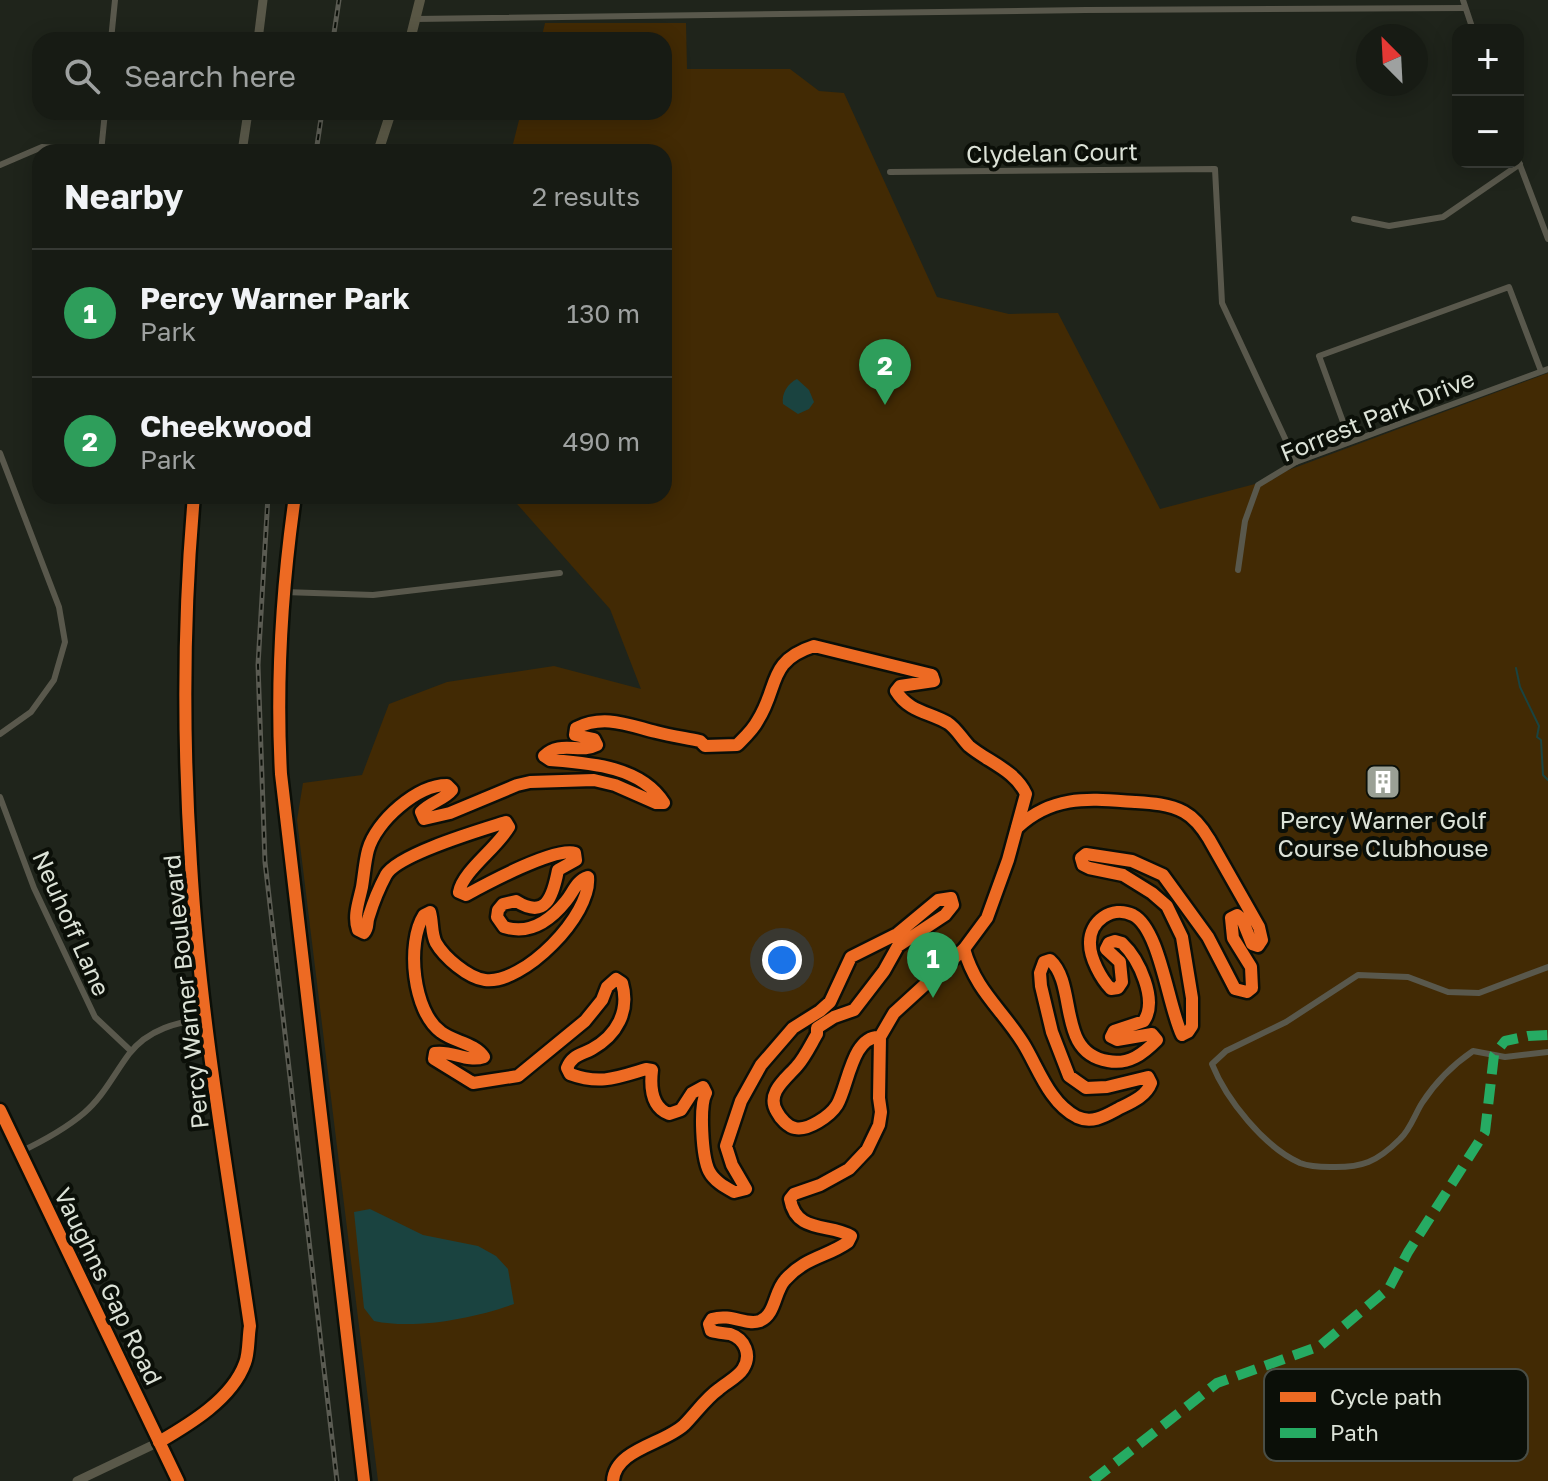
<!DOCTYPE html>
<meta charset="utf-8">
<style>
:root{--surface:#171b14;--page:#242822;--text:#f1f3f6;--muted:#9ea1a0;--line:#363934;--accent:#d93025}
body{margin:0;font-family:"Golos Text",sans-serif;background:var(--page);color:var(--text)}
.controls{position:absolute;right:24px;top:24px;display:grid;overflow:hidden;border-radius:16px;box-shadow:0 4px 20px #0003}
.controls button{width:72px;height:72px;display:grid;place-items:center;padding:0;border:0;border-bottom:2px solid var(--line);background:var(--surface);color:var(--text);font:40px sans-serif}
.compass{position:absolute;left:1356px;top:24px;width:72px;height:72px;border-radius:50%;background:var(--surface);box-shadow:0 4px 20px #0003;rotate:336deg}
.you{position:absolute;left:782px;top:960px;width:28px;height:28px;margin:-20px;border:6px solid #fff;border-radius:50%;background:#1a73e8;box-shadow:0 0 0 12px #1a73e833}
.badge{display:grid;place-items:center;width:52px;height:52px;border-radius:50%;background:var(--accent);color:#fff;font-size:26px;font-weight:700}
.pin{position:absolute;translate:-50% -66px;filter:drop-shadow(0 2px 4px #0008)}
.pin::after{content:'';position:absolute;top:42px;width:28px;height:24px;background:inherit;clip-path:polygon(0 0,100% 0,50% 100%)}
.list{margin:0;padding:0;list-style:none}
h2{display:flex;justify-content:space-between;align-items:center;height:104px;margin:0;padding:0 32px;font-size:34px}
h2 small{font-size:26px;font-weight:400;color:var(--muted)}
.list li{display:grid;grid-template-columns:52px 1fr auto;gap:24px;align-items:center;box-sizing:border-box;height:128px;padding:0 32px;border-top:2px solid var(--line)}
.list b{display:block;font-size:30px;white-space:nowrap}
.list p{margin:0;font-size:26px;white-space:nowrap;color:var(--muted)}
.list em{font-size:26px;font-style:normal;color:var(--muted)}
.icon{flex:none;width:44px;height:44px;fill:none;stroke:currentColor;stroke-width:2;stroke-linecap:round;stroke-linejoin:round}
.map{position:relative;flex:none;width:1548px;height:1481px;overflow:hidden}
.search{position:absolute;background:var(--surface);box-shadow:0 4px 20px #0003;left:32px;top:32px;width:640px;height:88px;display:flex;align-items:center;gap:20px;box-sizing:border-box;padding:0 28px;border-radius:24px;color:var(--muted);font-size:30px}
.panel{position:absolute;background:var(--surface);box-shadow:0 4px 20px #0003;left:32px;top:144px;width:640px;height:360px;border-radius:24px}
.map>svg:first-child{display:block}
.green{fill:#422a04}
.water{fill:#1a4340}
.lines{fill:none;stroke-linecap:round;stroke-linejoin:round}
.stream{stroke:#1a4340;stroke-width:2}
.street{stroke:#59584c;stroke-width:6}
.secondary{stroke:#595849;stroke-width:9}
.primary{stroke:#595745;stroke-width:10}
.rail-casing{stroke:#5a5b52;stroke-width:5}
.rail{stroke:#0b0f08;stroke-width:2;stroke-dasharray:6;stroke-linecap:butt}
.quiet{stroke:#26ab63;stroke-width:10;stroke-dasharray:20 10;stroke-linecap:butt}
.cycleway-casing{stroke:#0b0f08;stroke-width:17}
.cycleway{stroke:#ed6a23;stroke-width:12}
.labels{text-anchor:middle;dominant-baseline:central;stroke-width:8;stroke-linejoin:round;paint-order:stroke}
.street-label{font-size:24px;fill:#dce2d7;stroke:#0b0f08}
.poi-label{font-size:24px;fill:#dce2d7;stroke:#0b0f08}
.key{fill:#0b0f08;stroke:#4a4e46;stroke-width:2}
.key-label{font-size:22px;fill:#dce2d7}
</style>
<div class="map">
<svg width="1548" height="1481" viewBox="0 0 1548 1481">
<rect width="100%" height="100%" fill="#1f241b"/>
<!-- green -->
<polygon class="green" points="545,23 686,23 687,69 790,69 819,91 844,93 937,297 1009,314 1058,313 1160,509 1274,479 1286,471 1548,373 1548,1481 378,1481 297,820 303,783 362,775 389,704 447,682 554,666 641,689 610,609 510,496 664,496 664,152 511,152 521,112 664,112 664,40 541,40"/>
<!-- water -->
<g class="water">
<path d="M797 379 809 390 814 402 809 409 798 414 783 404C781 394 788 383 797 379Z"/>
<path d="M370 1209 423 1235 478 1246 496 1256 508 1269 514 1304C475 1318 415 1330 374 1321L364 1308 354 1212Z"/>
</g>
<g class="lines">
<!-- stream -->
<polyline class="stream" points="1516,668 1520,687 1539,726 1537,737 1541,740 1543,775 1548,780"/>
<!-- street -->
<g class="street">
<polyline points="1463,0 1473,30"/>
<polyline points="415,19 1086,10 1465,8"/>
<polyline points="111,40 115,0"/>
<polyline points="101,152 105,112"/>
<polyline points="1518,160 1548,239"/>
<polyline points="0,165 42,147 130,152"/>
<polyline points="890,172 1215,169 1222,303 1296,462"/>
<polyline points="1354,219 1389,226 1443,217 1520,164"/>
<polyline points="1350,441 1319,356 1509,287 1541,371"/>
<polyline points="0,453 59,607 65,642 54,680 31,712 0,734"/>
<polyline points="1238,570 1245,521 1258,485 1296,462 1548,369"/>
<polyline points="284,592 373,595 560,573"/>
<polyline points="0,797 34,888 95,1017 131,1051"/>
<path d="M1548 967 1479 993 1448 992 1408 977 1358 975 1286 1022 1226 1051 1212 1064C1226 1099 1264 1147 1300 1163 1308 1166 1321 1167 1330 1167 1362 1168 1377 1162 1400 1139 1410 1130 1415 1114 1422 1103 1435 1083 1454 1064 1473 1051L1505 1057 1548 1052"/>
<path d="M20 1152C43 1141 64 1130 84 1113 103 1097 114 1074 129 1054 148 1029 178 1022 206 1018"/>
</g>
<!-- secondary -->
<g class="secondary">
<polyline points="258,40 263,0"/>
<polyline points="242,152 248,112"/>
<polyline points="0,1110 178,1481"/>
<path d="M77 1481 159 1442 196 1421 227 1391 245 1363 250 1326C228 1174 200 1018 191 864 183 742 183 618 194 496"/>
</g>
<!-- primary -->
<g class="primary">
<polyline points="410,40 420,0"/>
<polyline points="378,152 391,112"/>
<path d="M295 496C282 587 276 682 281 774L364 1481"/>
</g>
<defs>
<g id="rail">
<polyline points="333,40 339,0"/>
<polyline points="316,152 322,112"/>
<polyline points="268,496 258,665 265,862 337,1481"/>
</g>
</defs>
<!-- rail casing -->
<use href="#rail" class="rail-casing"/>
<!-- rail -->
<use href="#rail" class="rail"/>
<!-- quiet -->
<polyline class="quiet" points="1092,1481 1217,1383 1320,1346 1389,1288 1408,1252 1485,1132 1494,1055 1505,1041 1528,1036 1548,1035"/>
<defs>
<g id="cycleway">
<path d="M295 496C282 587 276 682 281 774L364 1481"/>
<path d="M964 949C976 991 1001 1008 1023 1043 1038 1067 1049 1103 1077 1117 1092 1124 1105 1116 1118 1109 1130 1103 1146 1097 1151 1083L1148 1077 1107 1087 1086 1088 1069 1076 1052 1032 1041 986 1040 973 1044 962 1050 960C1078 985 1056 1053 1108 1061 1129 1065 1143 1054 1157 1040L1152 1034 1117 1040 1111 1037 1114 1031 1144 1021C1158 1000 1139 959 1122 943L1115 941 1109 943 1106 949 1120 962 1122 982 1118 988 1111 989C1101 979 1090 958 1090 944 1089 921 1112 905 1133 915 1160 929 1168 1006 1182 1035L1188 1032 1192 1026V998L1182 937 1167 906 1152 893 1123 875 1089 868 1083 865 1081 858 1086 854 1132 861 1163 875 1208 937 1235 989 1247 992 1252 988 1251 967 1233 938 1231 918 1237 915 1242 919 1252 944 1258 946 1262 940 1259 927 1209 839C1203 829 1195 818 1184 812 1169 804 1151 803 1135 802 1090 799 1053 794 1017 828"/>
<polyline points="0,1110 178,1481"/>
<path d="M159 1442C190 1424 232 1399 245 1363 249 1353 248 1338 250 1326 228 1174 200 1018 191 864 183 742 183 618 194 496"/>
<path d="M613 1481C615 1449 664 1444 684 1425 696 1413 705 1399 719 1389 726 1383 738 1377 743 1369 752 1355 745 1339 730 1334 724 1333 718 1333 711 1331L709 1324 712 1319C732 1313 745 1326 760 1321 776 1314 774 1292 785 1280 805 1257 827 1257 848 1242L851 1236C830 1223 796 1234 790 1199L794 1194 820 1185 849 1169 867 1150 879 1125 881 1112 879 1098 880 1037 894 1013 964 949 987 918 1008 860 1026 794C1015 770 988 762 969 746 962 739 956 728 948 723 929 712 909 712 896 691L900 686 934 681 932 675 814 646C767 661 779 687 758 720 753 730 745 737 737 745L705 746 700 741C686 738 671 736 656 732 628 725 604 714 576 728L575 735 594 739 597 745C580 754 560 740 544 756L550 760C589 763 641 766 664 803H656L615 785 594 780 530 782 517 785 450 813 424 819 421 812C430 802 444 800 452 790L447 785C417 785 376 821 368 850 365 861 364 875 362 887 359 901 353 916 358 930L364 933C369 927 366 924 369 916 373 903 379 888 386 875 398 854 481 830 506 822L509 827C496 849 463 871 459 892L466 895C486 884 555 847 575 853L576 860 558 870C553 896 546 920 516 901L503 904 498 910 497 917 504 927C529 935 550 921 566 901 574 891 576 881 588 877 592 915 523 985 485 980 468 978 444 957 436 943 431 933 433 923 430 912L424 915C406 943 413 1012 441 1032 454 1042 475 1043 484 1057 467 1063 452 1050 435 1053L434 1059 473 1083 518 1076 585 1021 602 1000 607 987 616 979 622 983C630 1011 617 1035 592 1049 581 1055 572 1055 567 1068L570 1074C600 1085 616 1078 646 1069L652 1070C650 1087 651 1107 669 1114L681 1110 692 1093 703 1087 706 1093C699 1106 702 1157 709 1171 714 1181 725 1187 734 1192L746 1189 732 1165 726 1146 741 1101 761 1065 793 1028 820 1011 830 1002 851 957 897 934 938 900 951 898 953 905 945 915 898 946 884 971 854 1010 834 1017 817 1028V1034C811 1044 805 1057 797 1066 787 1078 765 1093 777 1112 780 1118 788 1127 795 1128 808 1131 830 1116 837 1105 848 1087 852 1035 880 1037"/>
</g>
</defs>
<!-- cycleway casing -->
<use href="#cycleway" class="cycleway-casing"/>
<!-- cycleway -->
<use href="#cycleway" class="cycleway"/>
</g>
<!-- icons -->
<defs>
<symbol id="building-square" viewBox="-11 -11 22 22"><rect x="-9" y="-9" width="18" height="18" rx="4" fill="#9aa095" stroke="#0b0f08"/><path d="M-4-6H4V6H1V3H-1V6H-4ZM-2.5-4.3h1.7v1.8h-1.7ZM.8-4.3h1.7v1.8H.8ZM-2.5-1h1.7V.8h-1.7ZM.8-1h1.7V.8H.8Z" fill="#fff"/></symbol>
</defs>
<g fill-rule="evenodd">
<use href="#building-square" x="1363" y="762" width="40" height="40"/>
</g>
<g class="labels">
<!-- street labels -->
<g class="street-label">
<text transform="translate(1052 152) rotate(-1)">Clydelan Court</text>
<text transform="translate(1377 415) rotate(-22)">Forrest Park Drive</text>
<text transform="translate(72 923) rotate(66)">Neuhoff Lane</text>
<text transform="translate(185 992) rotate(-96)">Percy Warner Boulevard</text>
<text transform="translate(109 1286) rotate(64)">Vaughns Gap Road</text>
</g>
<!-- poi labels -->
<g class="poi-label">
<text x="1383" y="819">Percy Warner Golf<tspan x="1383" dy="28">Course Clubhouse</tspan></text>
</g>
</g>
<!-- legend -->
<rect x="1264" y="1369" width="264" height="92" rx="12" class="key"/>
<rect x="1280" y="1392" width="36" height="10" fill="#ed6a23"/>
<rect x="1280" y="1428" width="36" height="10" fill="#26ab63"/>
<g class="key-label">
<text x="1330" y="1405">Cycle path</text>
<text x="1330" y="1441">Path</text>
</g>
</svg>
<div class="controls">
<button>+</button>
<button>−</button>
</div>
<svg class="compass" viewBox="-18 -18 36 36"><path d="M0-13l5 13h-10z" fill="#e53935"/><path d="M0 13l5-13h-10z" fill="#9ea1a0"/></svg>
<div class="you"></div>
<div class="pin badge" style="left:933px;top:998px;background:#2e9e5b">1</div>
<div class="pin badge" style="left:885px;top:405px;background:#2e9e5b">2</div>
<div class="search"><svg class="icon" aria-label="search" viewBox="0 0 24 24"><circle cx="10" cy="10" r="6"/><path d="M15 15l6 6"/></svg>Search here</div>
<section class="panel">
<h2>Nearby<small>2 results</small></h2>
<ul class="list">
<li><span class="badge" style="background:#2e9e5b">1</span><div><b>Percy Warner Park</b><p>Park</p></div><em>130 m</em></li>
<li><span class="badge" style="background:#2e9e5b">2</span><div><b>Cheekwood</b><p>Park</p></div><em>490 m</em></li>
</ul>
</section>
</div>
